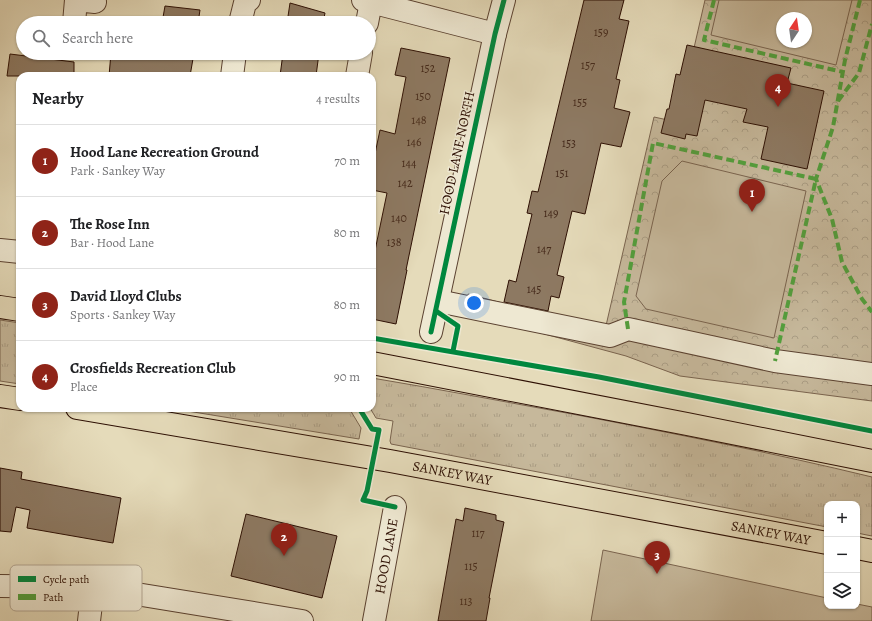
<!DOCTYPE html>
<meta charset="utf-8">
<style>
:root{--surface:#fff;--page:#f6f6f6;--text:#202124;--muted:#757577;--line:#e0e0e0;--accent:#8f2418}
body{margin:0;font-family:Alegreya,serif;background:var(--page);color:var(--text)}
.controls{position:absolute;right:12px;bottom:12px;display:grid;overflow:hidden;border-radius:8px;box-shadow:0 1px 3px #0004}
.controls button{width:36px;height:36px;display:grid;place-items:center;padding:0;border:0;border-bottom:1px solid var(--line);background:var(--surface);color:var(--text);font:20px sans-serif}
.compass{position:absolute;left:776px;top:12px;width:36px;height:36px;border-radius:50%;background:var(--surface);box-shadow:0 1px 3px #0004;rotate:13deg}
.you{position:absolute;left:474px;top:303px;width:14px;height:14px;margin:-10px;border:3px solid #fff;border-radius:50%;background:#1a73e8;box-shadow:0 0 0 6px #1a73e833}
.badge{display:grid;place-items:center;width:26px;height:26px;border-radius:50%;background:var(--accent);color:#fff;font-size:13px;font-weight:700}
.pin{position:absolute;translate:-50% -33px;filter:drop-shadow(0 1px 2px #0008)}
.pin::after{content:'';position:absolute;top:21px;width:14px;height:12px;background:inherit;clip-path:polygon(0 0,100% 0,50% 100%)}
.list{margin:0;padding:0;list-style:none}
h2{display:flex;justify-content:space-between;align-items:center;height:52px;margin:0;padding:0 16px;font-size:17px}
h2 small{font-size:13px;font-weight:400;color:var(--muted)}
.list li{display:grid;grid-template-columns:26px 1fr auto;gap:12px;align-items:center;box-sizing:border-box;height:72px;padding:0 16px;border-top:1px solid var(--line)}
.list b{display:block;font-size:15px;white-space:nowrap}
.list p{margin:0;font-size:13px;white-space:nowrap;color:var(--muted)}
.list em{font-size:13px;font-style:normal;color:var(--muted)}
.icon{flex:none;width:22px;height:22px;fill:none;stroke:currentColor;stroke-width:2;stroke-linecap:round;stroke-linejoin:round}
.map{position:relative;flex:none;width:872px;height:621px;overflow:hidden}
.search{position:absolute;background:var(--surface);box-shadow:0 1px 3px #0004;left:16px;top:16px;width:360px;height:44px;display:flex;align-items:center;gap:10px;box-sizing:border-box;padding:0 14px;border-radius:22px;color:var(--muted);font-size:15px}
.panel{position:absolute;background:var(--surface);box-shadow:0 1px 3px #0004;left:16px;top:72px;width:360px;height:340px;border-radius:12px}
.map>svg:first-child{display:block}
.grass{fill:url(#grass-tufts);stroke:#7a644f}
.park{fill:url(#park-crowns);stroke:#7a644f;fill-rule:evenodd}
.pitch{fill:#c6b89b;stroke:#7a644f;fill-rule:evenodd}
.building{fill:#8d7962;stroke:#2d0f03}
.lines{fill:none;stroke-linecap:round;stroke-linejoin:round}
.minor-casing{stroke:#5b4231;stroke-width:24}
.highway-casing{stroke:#2d0f03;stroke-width:24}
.minor{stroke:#eee8d2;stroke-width:22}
.highway{stroke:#e5dbba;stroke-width:22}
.quiet{stroke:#52a03d;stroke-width:4;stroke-dasharray:8 4;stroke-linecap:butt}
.cycleway-casing{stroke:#eee8d2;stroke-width:8}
.cycleway{stroke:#00873e;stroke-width:5}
.labels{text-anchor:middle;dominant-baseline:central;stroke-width:3;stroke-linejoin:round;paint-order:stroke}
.number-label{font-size:12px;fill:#452a1b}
.street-label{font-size:14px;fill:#2d0f03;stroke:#eee8d2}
.key{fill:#eee8d2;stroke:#b4a794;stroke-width:1}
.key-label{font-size:11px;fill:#2d0f03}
</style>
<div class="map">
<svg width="872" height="621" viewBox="0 0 872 621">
<defs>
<pattern id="grass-tufts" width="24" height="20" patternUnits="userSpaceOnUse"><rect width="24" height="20" fill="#c6b89b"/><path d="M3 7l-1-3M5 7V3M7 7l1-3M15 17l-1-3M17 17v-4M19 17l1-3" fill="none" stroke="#aa9d84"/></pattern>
<pattern id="park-crowns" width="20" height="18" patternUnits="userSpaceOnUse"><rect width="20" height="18" fill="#c6b89b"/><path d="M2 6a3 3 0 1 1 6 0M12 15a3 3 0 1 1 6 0" fill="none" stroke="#aa9d84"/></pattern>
</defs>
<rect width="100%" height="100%" fill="#e5dbba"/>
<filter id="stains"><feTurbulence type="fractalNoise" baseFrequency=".005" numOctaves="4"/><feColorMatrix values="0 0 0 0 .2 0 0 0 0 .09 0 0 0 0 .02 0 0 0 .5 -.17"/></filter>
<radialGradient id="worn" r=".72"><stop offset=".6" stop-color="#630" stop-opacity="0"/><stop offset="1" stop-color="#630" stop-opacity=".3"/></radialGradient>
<!-- grass -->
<g class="grass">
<polygon points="0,320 20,323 20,384 0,381"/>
<path d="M372 378C439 389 505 402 572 414 672 433 773 453 872 477V536L857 533V504H827V527L391 444 390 441 393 421 376 418 370 408H372Z"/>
<polygon points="169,408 349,408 361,428 359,439"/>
</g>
<!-- park -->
<path class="park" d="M705 0H872V401L680 376 626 356 478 316H467L468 294 605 330 654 117 677 122ZM782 18H806V42H782Z"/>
<!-- pitch -->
<g class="pitch">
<path d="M719 0H852L836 65 711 35ZM782 18H806V42H782Z"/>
<polygon points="682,161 806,191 774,338 646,309 636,296 662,181"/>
<polygon points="603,550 827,598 827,606 857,606 857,604 872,607 872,621 591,621"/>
</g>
<!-- building -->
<g class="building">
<polygon points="584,0 624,0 619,19 629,21 616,79 620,80 614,108 630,112 621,147 601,143 585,214 572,211 557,275 564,277 559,298 551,296 548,311 504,302 509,280 516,282 532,214 527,213 532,191 538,192"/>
<polygon points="290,3 325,13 323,23 287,23"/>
<polygon points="165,6 200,10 198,23 162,23"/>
<polygon points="687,45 791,68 787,83 824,91 807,169 761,159 768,127 743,122 747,109 705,100 697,136 686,134 685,139 661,133 667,109 669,109 676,74 680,75"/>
<polygon points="401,48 450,58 406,270 407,270 396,324 372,319 372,265 387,193 372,190 372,168 380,130 395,134 406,77 395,75"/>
<polygon points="111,53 194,53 190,76 109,76"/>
<polygon points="283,53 319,53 316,76 280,76"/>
<polygon points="10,54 74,62 74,76 7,76"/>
<polygon points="0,468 22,472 21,479 121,498 113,543 27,528 30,510 16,507 11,532 0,531"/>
<polygon points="465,508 496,515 496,520 504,522 489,598 490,598 486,621 438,621 456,519 463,521"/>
<polygon points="246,514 337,536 322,598 231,576"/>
</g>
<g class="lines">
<defs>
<g id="minor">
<polyline points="363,0 495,34"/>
<polyline points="74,23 76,0 95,2"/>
<polyline points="240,23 245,3 249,0"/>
<polyline points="367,23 371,2"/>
<polyline points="232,76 235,53"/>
<polyline points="357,76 361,53"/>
<polyline points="0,250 20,252"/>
<polyline points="438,301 610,336 628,329 775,361 872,374"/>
<polyline points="431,332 495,34 504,0"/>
<polyline points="0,586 93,587 89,621"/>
<polyline points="93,587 302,621"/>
<path id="s1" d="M374 621 395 507"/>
</g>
<g id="highway">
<polyline points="0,307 20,310"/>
<polyline points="372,363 687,424 872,461"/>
<polyline points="0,396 20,399"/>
<path id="s2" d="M77 408 390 461 827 543"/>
<polyline points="857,548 872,551"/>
</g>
</defs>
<!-- minor casing -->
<use href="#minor" class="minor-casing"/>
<!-- highway casing -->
<use href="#highway" class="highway-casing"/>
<!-- minor -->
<use href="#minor" class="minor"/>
<!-- highway -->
<use href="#highway" class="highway"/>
<!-- quiet -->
<g class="quiet">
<polyline points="714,0 704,40 843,72"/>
<polyline points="860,0 845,60 833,127 816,179 832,219 842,262 862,299 872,312"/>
<polyline points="838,101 859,73 872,24"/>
<polyline points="628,329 624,302 653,143 816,179 775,361"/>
</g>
<defs>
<g id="cycleway">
<polyline points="436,311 458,326 453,351"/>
<polyline points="431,332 495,34 504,0"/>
<polyline points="372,338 599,377 872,431"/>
<polyline points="359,408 372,429 379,430 367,491 363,500 395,507"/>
</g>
</defs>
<!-- cycleway casing -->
<use href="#cycleway" class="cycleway-casing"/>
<!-- cycleway -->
<use href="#cycleway" class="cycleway"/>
</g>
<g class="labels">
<!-- number labels -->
<g class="number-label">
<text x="601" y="32">159</text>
<text x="588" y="65">157</text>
<text x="428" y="68">152</text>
<text x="423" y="96">150</text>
<text x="580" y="102">155</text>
<text x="419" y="120">148</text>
<text x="414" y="142">146</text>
<text x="569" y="143">153</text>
<text x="409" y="163">144</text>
<text x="562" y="173">151</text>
<text x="405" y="183">142</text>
<text x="551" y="213">149</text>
<text x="399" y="218">140</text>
<text x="394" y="242">138</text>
<text x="544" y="249">147</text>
<text x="534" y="289">145</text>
<text x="478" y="533">117</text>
<text x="471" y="566">115</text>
<text x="466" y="601">113</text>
</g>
<!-- street labels -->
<g class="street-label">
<text transform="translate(457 153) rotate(-78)">HOOD LANE NORTH</text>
<text stroke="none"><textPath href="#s2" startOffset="381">SANKEY WAY</textPath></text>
<text stroke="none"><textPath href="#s2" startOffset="705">SANKEY WAY</textPath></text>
<text stroke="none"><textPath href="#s1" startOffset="66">HOOD LANE</textPath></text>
</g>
</g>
<!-- legend -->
<rect x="10" y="565" width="132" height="46" rx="6" class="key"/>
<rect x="18" y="576" width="18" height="6" fill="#00873e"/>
<rect x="18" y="594" width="18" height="6" fill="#52a03d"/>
<g class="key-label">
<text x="43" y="583">Cycle path</text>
<text x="43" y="601">Path</text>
</g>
<rect width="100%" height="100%" filter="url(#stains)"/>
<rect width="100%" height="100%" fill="url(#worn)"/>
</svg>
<div class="controls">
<button>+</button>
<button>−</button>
<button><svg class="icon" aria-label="layers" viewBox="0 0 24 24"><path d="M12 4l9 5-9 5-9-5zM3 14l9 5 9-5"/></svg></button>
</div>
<svg class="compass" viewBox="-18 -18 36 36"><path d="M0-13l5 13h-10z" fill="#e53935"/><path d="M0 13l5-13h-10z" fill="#757577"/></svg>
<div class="you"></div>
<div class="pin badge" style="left:752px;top:212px">1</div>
<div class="pin badge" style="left:284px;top:556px">2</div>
<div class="pin badge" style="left:657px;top:574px">3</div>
<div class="pin badge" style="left:778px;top:107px">4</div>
<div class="search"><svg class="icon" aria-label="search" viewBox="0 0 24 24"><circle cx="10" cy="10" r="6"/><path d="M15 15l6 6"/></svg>Search here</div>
<section class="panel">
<h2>Nearby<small>4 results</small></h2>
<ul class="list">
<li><span class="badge">1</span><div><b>Hood Lane Recreation Ground</b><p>Park · Sankey Way</p></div><em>70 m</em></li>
<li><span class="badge">2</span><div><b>The Rose Inn</b><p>Bar · Hood Lane</p></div><em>80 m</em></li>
<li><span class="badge">3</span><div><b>David Lloyd Clubs</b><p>Sports · Sankey Way</p></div><em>80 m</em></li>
<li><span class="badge">4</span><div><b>Crosfields Recreation Club</b><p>Place</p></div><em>90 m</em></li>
</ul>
</section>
</div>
